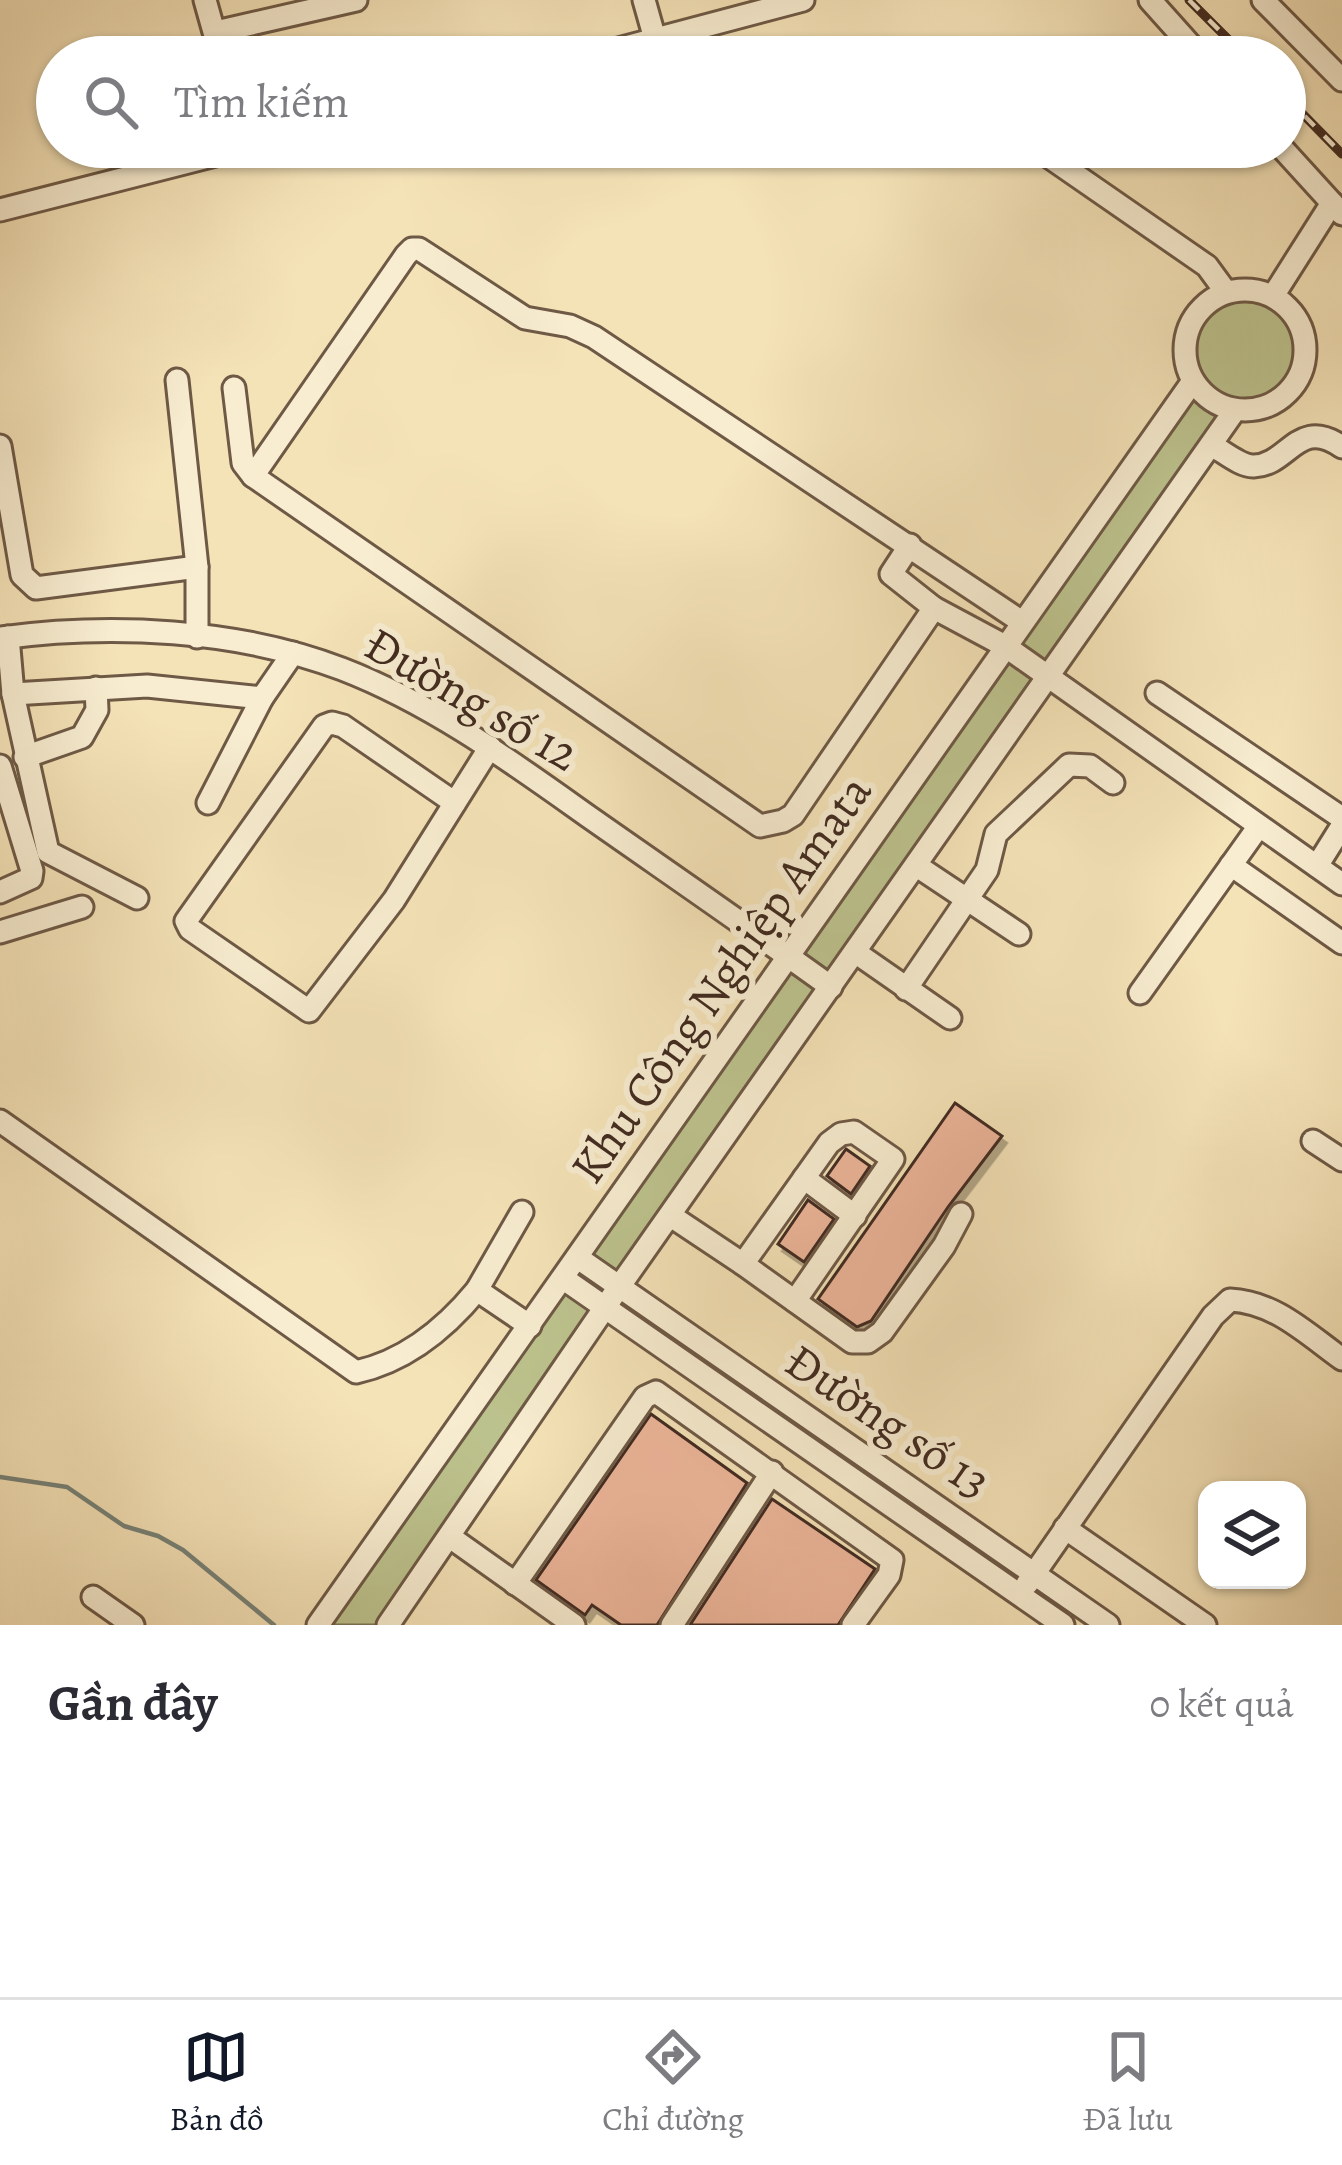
<!DOCTYPE html>
<html lang="vi">
<meta charset="utf-8">
<style>
:root{--surface:#fff;--page:#f7f7f7;--text:#2b2b33;--muted:#7c7c81;--line:#e1e1e2;--accent:#111827}
body{margin:0;font-family:Alegreya,serif;background:var(--page);color:var(--text)}
.controls{position:absolute;right:36px;bottom:36px;display:grid;overflow:hidden;border-radius:24px;box-shadow:0 3px 9px #0004}
.controls button{width:108px;height:108px;display:grid;place-items:center;padding:0;border:0;border-bottom:3px solid var(--line);background:var(--surface);color:var(--text);font:60px sans-serif}
.list{margin:0;padding:0;list-style:none}
h2{display:flex;justify-content:space-between;align-items:center;height:156px;margin:0;padding:0 48px;font-size:51px}
h2 small{font-size:39px;font-weight:400;color:var(--muted)}
.icon{flex:none;width:66px;height:66px;fill:none;stroke:currentColor;stroke-width:2;stroke-linecap:round;stroke-linejoin:round}
.map{position:relative;flex:none;width:1342px;height:1625px;overflow:hidden}
.search{position:absolute;background:var(--surface);box-shadow:0 3px 9px #0004;left:36px;right:36px;top:36px;height:132px;display:flex;align-items:center;gap:30px;box-sizing:border-box;padding:0 42px;border-radius:66px;color:var(--muted);font-size:45px}
.sheet{height:372px;background:var(--surface)}
nav{display:flex;justify-content:space-around;align-items:center;box-sizing:border-box;height:168px;border-top:3px solid var(--line);background:var(--surface);font-size:33px;color:var(--muted)}
nav a{display:grid;justify-items:center;gap:6px}
nav .on{color:var(--accent)}
.map>svg:first-child{display:block}
.green{fill:#bdc38e;stroke:#7f7757;stroke-width:3}
.lines{fill:none;stroke-linecap:round;stroke-linejoin:round}
.stream{stroke:#788379;stroke-width:4.5}
.building{fill:#edb59a;stroke:#412b20;stroke-width:3;filter:url(#shadow)}
.minor-casing{stroke:#6e5946;stroke-width:27}
.minor{stroke:#f8edd1;stroke-width:21}
.rail-casing{stroke:#412b20;stroke-width:9}
.rail{stroke:#f8edd1;stroke-width:4.5;stroke-dasharray:14;stroke-linecap:butt}
.labels{text-anchor:middle;dominant-baseline:central;stroke-width:12;stroke-linejoin:round;paint-order:stroke}
.street-label{font-size:48px;fill:#412b20;stroke:#f8edd1}
</style>
<div class="map">
<svg width="1342" height="1625" viewBox="0 0 1342 1625">
<defs>
<filter id="shadow"><feDropShadow dx="4.5" dy="7" stdDeviation="0" flood-color="#0004"/></filter>
</defs>
<rect width="100%" height="100%" fill="#f5e3b8"/>
<filter id="stains"><feTurbulence type="fractalNoise" baseFrequency=".00167" numOctaves="4"/><feColorMatrix values="0 0 0 0 .2 0 0 0 0 .09 0 0 0 0 .02 0 0 0 .5 -.17"/></filter>
<radialGradient id="worn" r=".72"><stop offset=".6" stop-color="#630" stop-opacity="0"/><stop offset="1" stop-color="#630" stop-opacity=".3"/></radialGradient>
<!-- green -->
<g class="green">
<circle cx="1245" cy="350" r="52"/>
<polygon points="1193,395 1221,415 1044,668 1015,647"/>
<polygon points="1009,655 1038,675 827,978 797,957"/>
<polygon points="792,964 821,986 615,1278 588,1259"/>
<polygon points="568,1288 596,1306 377,1625 329,1625"/>
</g>
<g class="lines">
<!-- stream -->
<polyline class="stream" points="0,1477 67,1487 124,1526 158,1536 183,1550 274,1625"/>
</g>
<!-- building -->
<g class="building">
<polygon points="955,1103 1002,1136 948,1207 871,1321 857,1327 818,1299"/>
<polygon points="846,1149 870,1166 851,1194 827,1176"/>
<polygon points="808,1200 834,1219 804,1262 778,1244"/>
<polygon points="651,1414 747,1483 657,1625 621,1625 592,1605 585,1615 536,1580"/>
<polygon points="772,1499 875,1569 838,1625 690,1625"/>
</g>
<g class="lines">
<defs>
<g id="minor">
<polyline points="205,0 221,57"/>
<polyline points="644,0 655,39"/>
<polyline points="1150,0 1201,57"/>
<polyline points="1263,0 1342,80"/>
<polyline points="216,32 356,0"/>
<polyline points="588,57 803,0"/>
<polyline points="1035,147 1207,266 1226,292"/>
<polyline points="1281,147 1342,214"/>
<polyline points="0,210 247,147"/>
<circle cx="1245" cy="350" r="60"/>
<polyline points="1273,296 1332,203"/>
<polyline points="177,380 197,567 197,637"/>
<polyline points="234,388 243,463 253,476"/>
<path d="M1211 445C1223 451 1241 467 1254 466 1289 465 1298 416 1342 447"/>
<polyline points="0,446 22,575 36,588 197,567"/>
<polyline points="910,545 891,574 934,608"/>
<polyline points="1022,622 594,337 570,326 525,318 419,249 412,249 406,255 253,476 760,826 783,821 793,815 934,608 1005,646 1342,884"/>
<polyline points="8,637 13,694 147,686 262,698 293,653"/>
<path d="M0 638C111 623 237 629 342 669 433 704 513 763 592 819 672 875 752 930 831 987"/>
<polyline points="1157,693 1342,818"/>
<polyline points="13,694 48,852 137,898"/>
<polyline points="25,757 82,737 97,710 96,688"/>
<polyline points="0,766 32,871 31,878 0,892"/>
<polyline points="208,803 262,698"/>
<polyline points="455,803 343,726 332,723 324,726 186,921 190,929 309,1011 394,900 490,747"/>
<polyline points="1231,865 1342,943"/>
<polyline points="917,866 1019,934"/>
<polyline points="1317,866 1342,826"/>
<polyline points="0,932 82,907"/>
<polyline points="855,952 950,1018"/>
<polyline points="906,989 987,870 996,834 1069,765 1090,766 1113,783"/>
<polyline points="1140,993 1259,826"/>
<path d="M0 1121 356 1372C406 1361 445 1329 477 1290"/>
<polyline points="1313,1141 1342,1160"/>
<polyline points="804,1178 855,1216"/>
<polyline points="522,1212 477,1290 530,1326"/>
<polyline points="671,1216 743,1264 829,1143 841,1134 854,1132 893,1159 795,1301"/>
<polyline points="578,1258 1108,1625"/>
<polyline points="743,1264 852,1342 868,1342 882,1332 944,1246 961,1214"/>
<polyline points="564,1279 1063,1625"/>
<polyline points="1065,1528 1205,1625"/>
<polyline points="450,1537 574,1625"/>
<polyline points="515,1584 645,1397 656,1392 892,1560 889,1575 853,1625"/>
<path d="M1027 1584 1213 1316 1230 1300C1275 1302 1307 1334 1342 1359"/>
<polyline points="93,1597 133,1625"/>
<polyline points="318,1625 1193,381"/>
<polyline points="388,1625 612,1297 1235,410"/>
<polyline points="672,1625 772,1472"/>
</g>
</defs>
<!-- minor casing -->
<use href="#minor" class="minor-casing"/>
<!-- minor -->
<use href="#minor" class="minor"/>
<defs>
<g id="rail">
<polyline points="1189,0 1246,57"/>
<polyline points="1285,96 1342,154"/>
</g>
</defs>
<!-- rail casing -->
<use href="#rail" class="rail-casing"/>
<!-- rail -->
<use href="#rail" class="rail"/>
</g>
<g class="labels">
<!-- street labels -->
<g class="street-label">
<text transform="translate(472 699) rotate(30)">Đường số 12</text>
<text transform="translate(721 979) rotate(-55)">Khu Công Nghiệp Amata</text>
<text transform="translate(888 1421) rotate(34)">Đường số 13</text>
</g>
</g>
<rect width="100%" height="100%" filter="url(#stains)"/>
<rect width="100%" height="100%" fill="url(#worn)"/>
</svg>
<div class="controls">
<button><svg class="icon" aria-label="layers" viewBox="0 0 24 24"><path d="M12 4l9 5-9 5-9-5zM3 14l9 5 9-5"/></svg></button>
</div>
<div class="search"><svg class="icon" aria-label="search" viewBox="0 0 24 24"><circle cx="10" cy="10" r="6"/><path d="M15 15l6 6"/></svg>Tìm kiếm</div>
</div>
<section class="sheet">
<h2>Gần đây<small>0 kết quả</small></h2>
<ul class="list">
</ul>
</section>
<nav>
<a class="on"><svg class="icon" aria-label="map" viewBox="0 0 24 24"><path d="M3 6l6-2 6 2 6-2v14l-6 2-6-2-6 2zM9 4v14M15 6v14"/></svg>Bản đồ</a>
<a><svg class="icon" aria-label="directions" viewBox="0 0 24 24"><path d="M12 3l9 9-9 9-9-9zM9 14v-3h6M13 9l2 2-2 2"/></svg>Chỉ đường</a>
<a><svg class="icon" aria-label="saved" viewBox="0 0 24 24"><path d="M7 4h10v16l-5-4-5 4z"/></svg>Đã lưu</a>
</nav>
